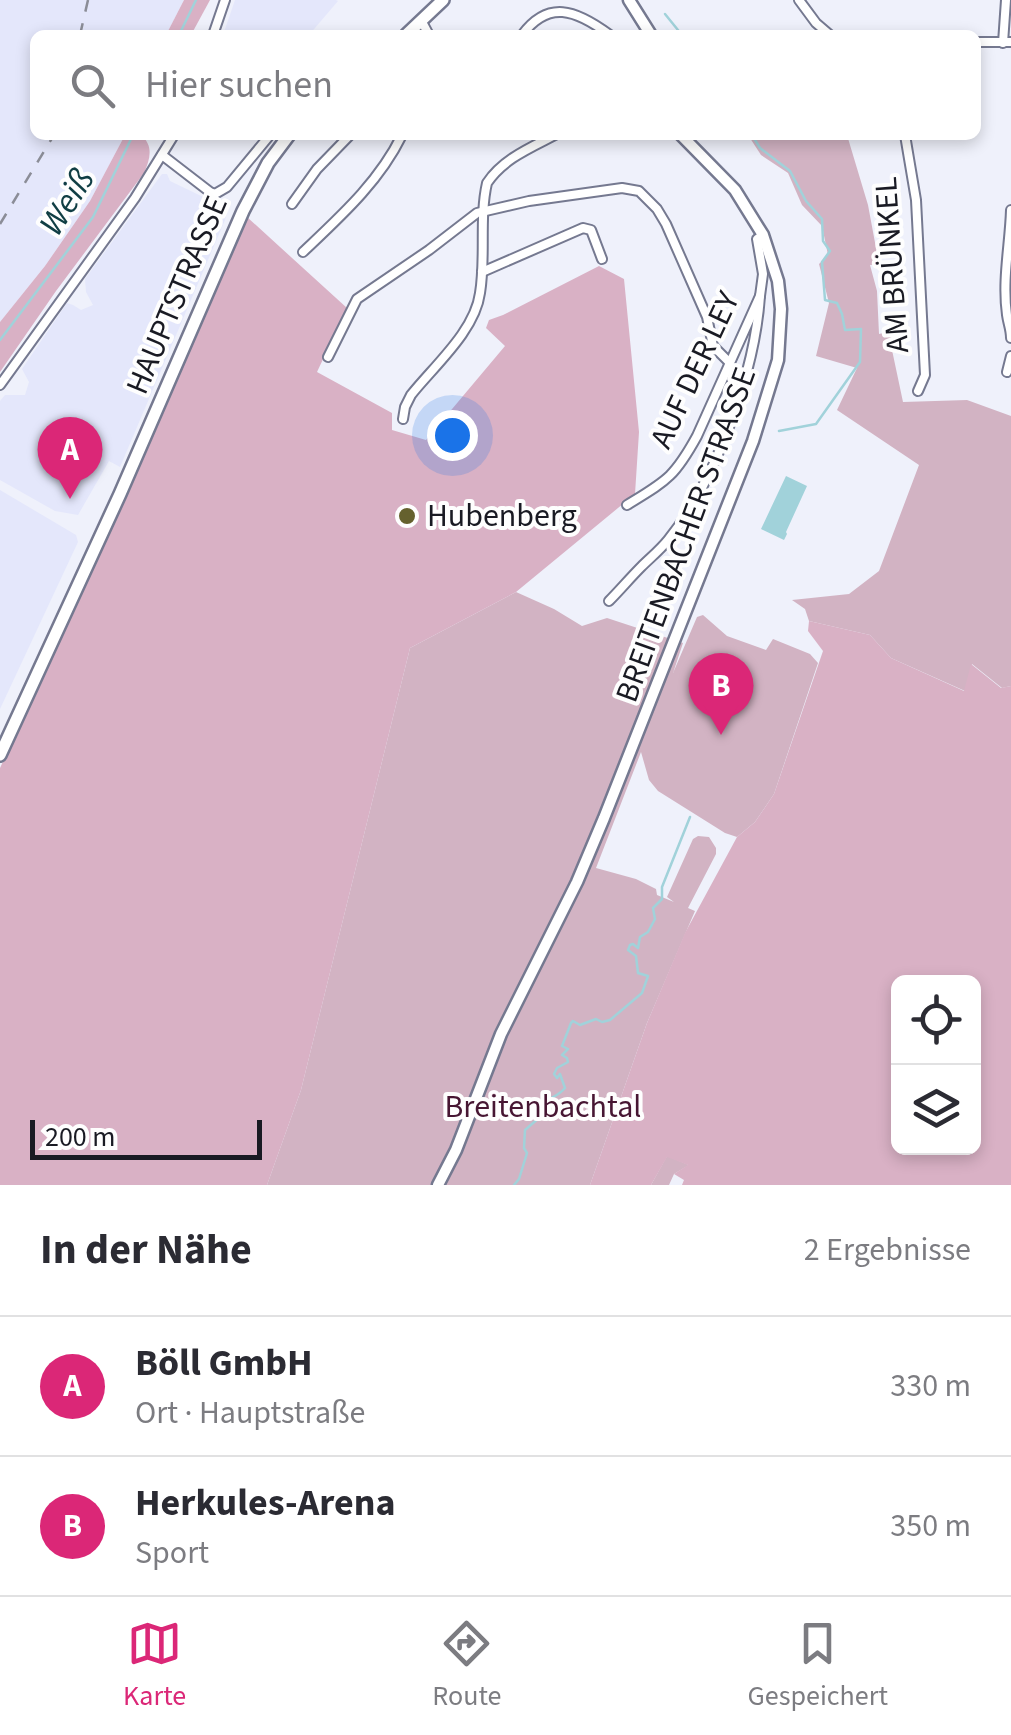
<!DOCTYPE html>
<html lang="de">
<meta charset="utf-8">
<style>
:root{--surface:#fff;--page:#f2f2f3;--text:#2b2b33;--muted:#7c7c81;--line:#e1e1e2;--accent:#db2777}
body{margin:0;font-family:"Source Sans 3",sans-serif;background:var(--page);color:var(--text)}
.controls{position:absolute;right:30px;bottom:30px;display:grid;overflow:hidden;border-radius:15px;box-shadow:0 5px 15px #0003}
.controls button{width:90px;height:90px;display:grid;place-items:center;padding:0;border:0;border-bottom:2px solid var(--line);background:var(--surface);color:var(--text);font:50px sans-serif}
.scale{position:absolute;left:30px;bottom:25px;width:232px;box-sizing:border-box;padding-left:10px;border:5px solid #191a23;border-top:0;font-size:28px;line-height:35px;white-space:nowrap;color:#191a23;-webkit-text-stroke:8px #fefefe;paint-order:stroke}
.you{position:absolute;left:452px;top:435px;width:35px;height:35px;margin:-25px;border:8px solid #fff;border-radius:50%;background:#1a73e8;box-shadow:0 0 0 15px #1a73e833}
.badge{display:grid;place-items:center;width:65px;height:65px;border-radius:50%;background:var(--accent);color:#fff;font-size:32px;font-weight:700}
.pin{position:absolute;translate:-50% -82px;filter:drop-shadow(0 2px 5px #0008)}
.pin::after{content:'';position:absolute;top:52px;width:35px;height:30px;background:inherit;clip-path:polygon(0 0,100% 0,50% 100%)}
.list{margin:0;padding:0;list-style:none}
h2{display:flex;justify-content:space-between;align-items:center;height:130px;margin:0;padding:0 40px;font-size:42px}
h2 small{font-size:32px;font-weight:400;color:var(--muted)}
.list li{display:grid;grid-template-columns:65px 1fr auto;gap:30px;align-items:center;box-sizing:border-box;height:140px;padding:0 40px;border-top:2px solid var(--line)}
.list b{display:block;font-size:38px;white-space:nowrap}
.list p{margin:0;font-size:32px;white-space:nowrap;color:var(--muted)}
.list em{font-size:32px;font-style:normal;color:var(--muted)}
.icon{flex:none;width:55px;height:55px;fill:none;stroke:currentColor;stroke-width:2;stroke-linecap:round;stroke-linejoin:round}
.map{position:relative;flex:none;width:1011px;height:1185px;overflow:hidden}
.search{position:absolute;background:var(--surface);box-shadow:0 5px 15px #0003;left:30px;right:30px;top:30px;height:110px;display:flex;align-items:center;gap:25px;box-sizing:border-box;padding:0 35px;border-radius:15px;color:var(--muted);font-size:38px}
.sheet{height:410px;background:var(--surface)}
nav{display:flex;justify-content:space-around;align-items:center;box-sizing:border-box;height:140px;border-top:2px solid var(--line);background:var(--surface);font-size:28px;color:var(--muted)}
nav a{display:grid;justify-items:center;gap:5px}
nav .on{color:var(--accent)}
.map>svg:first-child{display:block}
.built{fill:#e4e7fb}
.green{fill:#d2b3c3}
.forest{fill:#d9b1c5;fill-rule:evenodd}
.water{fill:#a1d2da}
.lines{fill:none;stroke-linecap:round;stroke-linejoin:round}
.stream{stroke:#a1d2da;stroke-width:2.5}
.minor-casing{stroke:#757990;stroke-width:12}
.tertiary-casing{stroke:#757990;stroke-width:15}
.secondary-casing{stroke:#757990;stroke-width:16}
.minor{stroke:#fff;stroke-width:8}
.tertiary{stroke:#fff;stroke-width:10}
.secondary{stroke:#fff;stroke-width:11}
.rail{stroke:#8b8d97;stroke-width:2.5;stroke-dasharray:12 12;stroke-linecap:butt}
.poi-dot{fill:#65612e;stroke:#fefefe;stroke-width:4}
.labels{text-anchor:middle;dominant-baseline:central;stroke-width:8;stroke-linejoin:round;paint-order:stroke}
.street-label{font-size:32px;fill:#191a23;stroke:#fefefe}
.poi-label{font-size:32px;fill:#191a23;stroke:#fefefe;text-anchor:start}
.park-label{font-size:32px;fill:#471633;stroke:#fefefe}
.water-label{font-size:35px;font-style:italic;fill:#103e44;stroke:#fefefe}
</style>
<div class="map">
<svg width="1011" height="1185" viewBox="0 0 1011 1185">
<rect width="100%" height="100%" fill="#eff1fb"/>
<!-- built -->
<g class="built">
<polygon points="0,0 184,0 166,35 35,35 35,135 125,135 90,201 45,266 0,322"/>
<polygon points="235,0 336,0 338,1 309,35 223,35"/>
<polygon points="162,174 167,174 170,181 222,206 226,198 230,200 225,220 120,467 109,461 78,515 55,511 0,480 0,401 5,395 25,395 29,382 22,369 67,303 73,305 81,310 93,305 86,292 85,279"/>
<polygon points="0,490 76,535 78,542 0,709"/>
</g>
<!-- green -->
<g class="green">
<polygon points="748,135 847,135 868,205 879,264 870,265 877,291 879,334 892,331 892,350 903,402 967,400 1011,416 1011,686 1002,688 972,664 965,691 891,658 870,635 809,621 805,609 792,600 849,594 879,571 919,465 837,410 857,368 816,356 829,303 819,264 828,255 822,226 802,205 788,173 761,155"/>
<polygon points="516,592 554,609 582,626 607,618 683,643 673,673 697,617 703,615 727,636 766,650 773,639 810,654 818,663 774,794 755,822 737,837 725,833 658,791 649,780 641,752 596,868 636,879 656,889 657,895 674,902 667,897 693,839 698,836 709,837 716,848 716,854 688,908 695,911 647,1023 590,1185 267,1185 301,1090 410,648"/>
<polygon points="667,1156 689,1165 674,1174 669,1185 651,1185"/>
</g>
<!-- forest -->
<g class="forest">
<polygon points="184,0 210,0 191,35 166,35"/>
<path d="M125 135H141C154 146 150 159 144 173L56 291 0 372V322L45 266 90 201Z"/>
<polygon points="247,217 347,308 317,372 392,413 392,430 426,440 505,346 486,328 489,320 503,315 599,266 624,279 639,432 635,494 516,592 410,648 301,1090 267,1185 0,1185 0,768 79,599"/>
<path d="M809 621 870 635 891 658 964 691 971 664 1001 688 1011 686V1185H682L684 1180 674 1174 688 1165 667 1157 651 1185H590L647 1023 685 933 737 837 755 822 774 794 823 651 808 631ZM974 982V1148H898V982Z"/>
</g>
<!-- water -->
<polygon class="water" points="786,476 807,486 786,532 787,534 784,540 761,529"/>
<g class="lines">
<!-- stream -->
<g class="stream">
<polyline points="665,14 682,35"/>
<polyline points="179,35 196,0"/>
<polyline points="752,135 760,148 790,171 806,201 822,219 823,241 830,251 822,262 825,300 837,303 842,314 845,330 861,329 860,362 816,424 779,431"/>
<polyline points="0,340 93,217 133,135"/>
<path d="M514 1185 519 1179 527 1153 524 1148 525 1130 540 1117 537 1109C546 1098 557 1098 565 1088L560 1074 557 1078 554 1074 557 1068 568 1062 567 1058 562 1055 568 1049 562 1046 571 1023 573 1021 580 1025 596 1019 602 1022 610 1020 642 993 648 976 638 973 636 956 628 950 630 945 633 944 638 948 640 937 648 932 655 919 653 908 662 899V887L690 817"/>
</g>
<defs>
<g id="minor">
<polyline points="799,0 816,23 830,35"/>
<polyline points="422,22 429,35"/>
<polyline points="213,35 225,0"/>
<path d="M522 35C548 0 575 9 610 35"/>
<polyline points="976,42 1011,42"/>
<polyline points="1003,43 1006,0"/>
<polyline points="905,135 916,200 925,375 918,391"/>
<polyline points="162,155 210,192 215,194 227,187 270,135"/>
<polyline points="292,204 317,169 350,135"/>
<path d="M1011 210C1010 244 1002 280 1007 315 1008 323 1011 329 1011 338"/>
<path d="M303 252C341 216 379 182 402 135"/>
<polyline points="482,272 583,228 591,230 602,259"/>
<polyline points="328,357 357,299 429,250 477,213 529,201 622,188 639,191 657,209 666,224 707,317 713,346 729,362"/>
<polyline points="1007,372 1011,356"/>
<polyline points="0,385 135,198 174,135"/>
<path d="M403 419 405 407 411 395C434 366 475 331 480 293 486 257 479 218 487 183 503 159 530 148 555 135"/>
<path d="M627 505C666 481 674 478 697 436L760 296 763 274 757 239 763 235"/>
<path d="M609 601C620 590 630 578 641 567 650 558 660 550 668 540 716 481 755 371 760 296"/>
</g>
<g id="tertiary">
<polyline points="629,0 651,35"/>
<polyline points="438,1185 456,1150 501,1034 577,882 604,818 753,441 778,360 781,309 778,281 763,235 735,190 681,135"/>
</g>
<g id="secondary">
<polyline points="406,35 443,0"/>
<polyline points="0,755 120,494 243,211 268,163 289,135"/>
</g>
</defs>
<!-- minor casing -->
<use href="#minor" class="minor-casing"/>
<!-- tertiary casing -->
<use href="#tertiary" class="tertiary-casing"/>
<!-- secondary casing -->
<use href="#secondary" class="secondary-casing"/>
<!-- minor -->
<use href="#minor" class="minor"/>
<!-- tertiary -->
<use href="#tertiary" class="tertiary"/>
<!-- secondary -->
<use href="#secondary" class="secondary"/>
<!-- rail -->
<g class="rail">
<polyline points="80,35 88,0"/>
<polyline points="0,224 54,135"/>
</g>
</g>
<!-- markers -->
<circle class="poi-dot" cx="407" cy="516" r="10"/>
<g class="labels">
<!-- street labels -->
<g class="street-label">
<text transform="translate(892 265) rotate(-94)">AM BRÜNKEL</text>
<text transform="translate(177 295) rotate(-67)">HAUPTSTRASSE</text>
<text transform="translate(695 370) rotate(-65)">AUF DER LEY</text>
<text transform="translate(686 535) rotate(-70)">BREITENBACHER STRASSE</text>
</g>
<!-- poi labels -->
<g class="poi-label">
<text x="427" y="516">Hubenberg</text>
</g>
<!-- park labels -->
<g class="park-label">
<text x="543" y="1107">Breitenbachtal</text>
</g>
<!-- water labels -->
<g class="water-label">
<text transform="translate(67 202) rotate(-58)">Weiß</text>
</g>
</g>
</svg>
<div class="controls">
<button><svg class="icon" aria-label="locate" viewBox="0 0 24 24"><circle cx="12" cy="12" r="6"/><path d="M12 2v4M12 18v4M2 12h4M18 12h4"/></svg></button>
<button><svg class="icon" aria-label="layers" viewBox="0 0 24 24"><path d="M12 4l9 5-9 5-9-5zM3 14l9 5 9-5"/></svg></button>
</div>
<div class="scale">200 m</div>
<div class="you"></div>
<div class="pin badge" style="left:70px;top:499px">A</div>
<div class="pin badge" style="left:721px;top:735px">B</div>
<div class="search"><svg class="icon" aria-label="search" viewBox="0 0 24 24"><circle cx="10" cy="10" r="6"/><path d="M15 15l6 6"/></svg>Hier suchen</div>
</div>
<section class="sheet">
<h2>In der Nähe<small>2 Ergebnisse</small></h2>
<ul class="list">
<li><span class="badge">A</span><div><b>Böll GmbH</b><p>Ort · Hauptstraße</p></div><em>330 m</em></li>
<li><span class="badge">B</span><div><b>Herkules-Arena</b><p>Sport</p></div><em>350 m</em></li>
</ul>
</section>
<nav>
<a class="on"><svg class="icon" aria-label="map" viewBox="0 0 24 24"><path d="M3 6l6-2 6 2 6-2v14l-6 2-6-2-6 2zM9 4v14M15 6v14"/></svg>Karte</a>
<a><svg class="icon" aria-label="directions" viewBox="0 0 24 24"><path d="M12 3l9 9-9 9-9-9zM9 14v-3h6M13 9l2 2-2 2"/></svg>Route</a>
<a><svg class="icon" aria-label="saved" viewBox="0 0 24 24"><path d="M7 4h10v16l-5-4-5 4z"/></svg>Gespeichert</a>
</nav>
